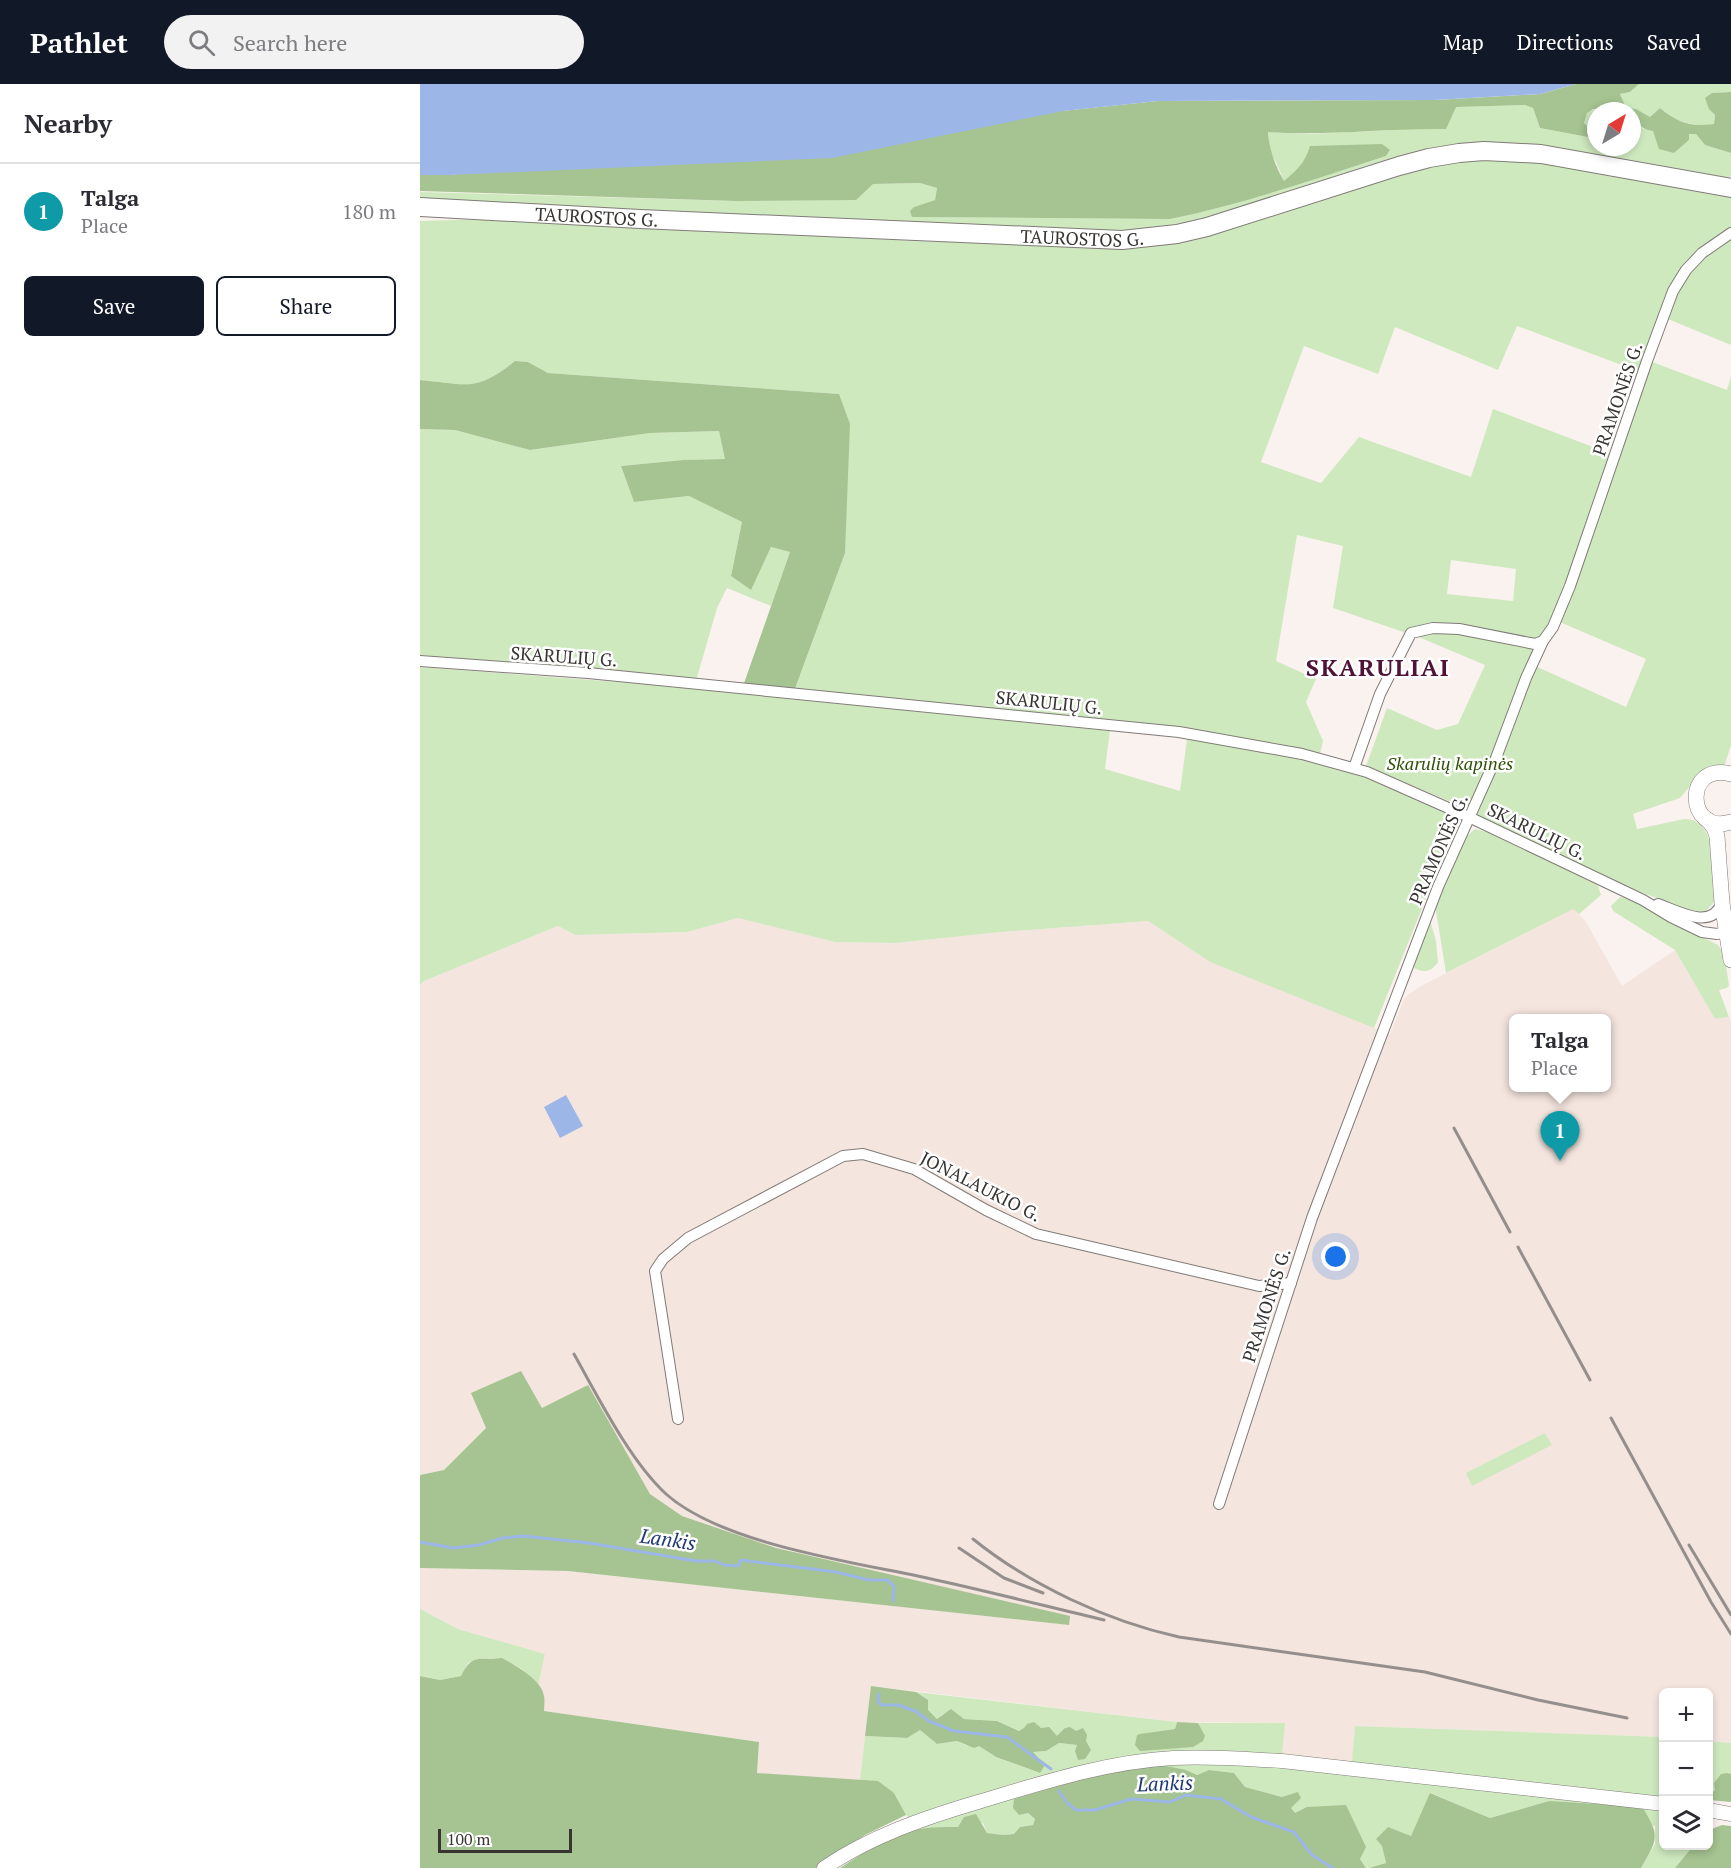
<!DOCTYPE html>
<meta charset="utf-8">
<style>
:root{--surface:#fff;--page:#f2f2f3;--text:#2b2b33;--muted:#7c7c81;--line:#e1e1e2;--accent:#111827}
body{margin:0;font-family:"PT Serif",serif;background:var(--page);color:var(--text)}
.controls{position:absolute;right:18px;bottom:18px;display:grid;overflow:hidden;border-radius:9px;box-shadow:0 3px 9px #0003}
.controls button{width:54px;height:54px;display:grid;place-items:center;padding:0;border:0;border-bottom:2px solid var(--line);background:var(--surface);color:var(--text);font:30px sans-serif}
.compass{position:absolute;left:1167px;top:18px;width:54px;height:54px;border-radius:50%;background:var(--surface);box-shadow:0 3px 9px #0003;rotate:38deg}
.scale{position:absolute;left:18px;bottom:15px;width:134px;box-sizing:border-box;padding-left:6px;border:3px solid #373432;border-top:0;font-size:16px;line-height:21px;white-space:nowrap;color:#373432;-webkit-text-stroke:4px #fff;paint-order:stroke}
.you{position:absolute;left:916px;top:1173px;width:21px;height:21px;margin:-15px;border:4px solid #fff;border-radius:50%;background:#1a73e8;box-shadow:0 0 0 9px #1a73e833}
.badge{display:grid;place-items:center;width:39px;height:39px;border-radius:50%;background:var(--accent);color:#fff;font-size:20px;font-weight:700}
.pin{position:absolute;translate:-50% -50px;filter:drop-shadow(0 2px 3px #0008)}
.pin::after{content:'';position:absolute;top:32px;width:21px;height:18px;background:inherit;clip-path:polygon(0 0,100% 0,50% 100%)}
.popup{position:absolute;left:1089px;top:930px;width:102px;height:78px;box-sizing:border-box;display:grid;place-content:center;border-radius:9px;background:var(--surface);filter:drop-shadow(0 2px 4px #0005);font-size:20px;white-space:nowrap;color:var(--muted)}
.popup b{font-size:22px;color:var(--text)}
.popup::after{content:'';position:absolute;left:50%;top:100%;margin-left:-12px;border:12px solid transparent;border-top-color:var(--surface)}
.list{margin:0;padding:0;list-style:none}
h2{display:flex;justify-content:space-between;align-items:center;height:78px;margin:0;padding:0 24px;font-size:26px}
h2 small{font-size:20px;font-weight:400;color:var(--muted)}
.list li{display:grid;grid-template-columns:39px 1fr auto;gap:18px;align-items:center;box-sizing:border-box;height:96px;padding:0 24px;border-top:2px solid var(--line)}
.list b{display:block;font-size:22px;white-space:nowrap}
.list p{margin:0;font-size:20px;white-space:nowrap;color:var(--muted)}
.list em{font-size:20px;font-style:normal;color:var(--muted)}
.actions{display:flex;gap:12px;padding:18px 24px}
.actions a{flex:1;padding:14px 0;border:2px solid var(--accent);border-radius:9px;text-align:center;font-size:21px;color:var(--accent)}
.actions .main{background:var(--accent);color:#fff}
.icon{flex:none;width:33px;height:33px;fill:none;stroke:currentColor;stroke-width:2;stroke-linecap:round;stroke-linejoin:round}
.map{position:relative;flex:none;width:1311px;height:1784px;overflow:hidden}
header{display:flex;align-items:center;gap:36px;box-sizing:border-box;height:84px;padding:0 30px;background:var(--accent);color:#fff}
header strong{font-size:28px}
nav{display:flex;gap:33px;margin-inline-start:auto;font-size:21px}
.search{width:420px;height:54px;background:var(--page);display:flex;align-items:center;gap:15px;box-sizing:border-box;padding:0 21px;border-radius:33px;color:var(--muted);font-size:22px}
main{display:flex}
aside{flex:1;background:var(--surface)}
.map>svg:first-child{display:block}
.built{fill:#f4e5de;fill-rule:evenodd}
.green{fill:#cfe9bf;fill-rule:evenodd}
.forest{fill:#a5c491}
.water{fill:#9db6e8}
.lines{fill:none;stroke-linecap:round;stroke-linejoin:round}
.stream{stroke:#9db6e8;stroke-width:3}
.street-casing{stroke:#817b77;stroke-width:12}
.secondary-casing{stroke:#817b77;stroke-width:15}
.primary-casing{stroke:#817b77;stroke-width:16}
.highway-casing{stroke:#817b77;stroke-width:20}
.street{stroke:#fff;stroke-width:10}
.secondary{stroke:#fff;stroke-width:14}
.primary{stroke:#fff;stroke-width:15}
.highway{stroke:#fff;stroke-width:18}
.rail{stroke:#948f8c;stroke-width:3}
.labels{text-anchor:middle;dominant-baseline:central;stroke-width:5;stroke-linejoin:round;paint-order:stroke}
.street-label{font-size:18px;fill:#373432;stroke:#fff}
.park-label{font-size:18px;font-style:italic;fill:#2c5106;stroke:#fff}
.water-label{font-size:20px;font-style:italic;fill:#1f3975;stroke:#fff}
.district-label{font-size:24px;font-weight:bold;letter-spacing:1.5px;fill:#501338;stroke:#fff}
</style>
<header>
<strong>Pathlet</strong>
<div class="search"><svg class="icon" aria-label="search" viewBox="0 0 24 24"><circle cx="10" cy="10" r="6"/><path d="M15 15l6 6"/></svg>Search here</div>
<nav><a>Map</a><a>Directions</a><a>Saved</a></nav>
</header>
<main>
<aside>
<h2>Nearby<small></small></h2>
<ul class="list">
<li><span class="badge" style="background:#0f9aa8">1</span><div><b>Talga</b><p>Place</p></div><em>180 m</em></li>
</ul>
<div class="actions"><a class="main">Save</a><a>Share</a></div>
</aside>
<div class="map">
<svg width="1311" height="1784" viewBox="0 0 1311 1784">
<rect width="100%" height="100%" fill="#faf2ee"/>
<!-- built -->
<path class="built" d="M1154 824 1166 838 1202 902 1255 866 1295 935 1309 933 1311 936V1659L1289 1657 1288 1608H1244L1243 1653 936 1642 932 1679 862 1671 864 1639 757 1638 451 1602 440 1697 337 1689 339 1658 124 1627V1610L118 1602 125 1570 38 1545 0 1525V1484L148 1487 649 1541 356 1464 262 1432 230 1410 168 1302 122 1324 52 1310 66 1344 24 1386 0 1391V901L4 897 138 842 155 851 267 848 318 834 415 858 475 859 581 848 728 837 790 878 970 950 985 913 1001 902ZM1094 934H1186V1004H1094Z"/>
<!-- green -->
<g class="green">
<path d="M1219 0H1311V8L1292 9 1290 25 1295 31 1294 41C1269 42 1260 39 1240 24L1230 33 1206 25 1200 10 1210 8Z"/>
<path d="M1105 21 1113 24 1120 44 1173 54 1174 48 1164 39 1167 29C1174 24 1188 22 1197 27H1176V63H1212V37L1226 46 1233 47 1237 54 1254 69 1269 56V50H1276L1285 61 1311 69V91L1309 94C1266 87 1223 79 1179 72 1131 64 1083 54 1035 61 958 70 886 107 812 127 771 139 730 145 687 148L0 115V108L316 117 453 100 500 99 517 104 515 116 494 123 492 133 750 135C823 120 895 95 966 72L970 66 888 70 877 88 864 97 855 76 850 70 848 48 888 50 975 46 993 44 1036 23Z"/>
<path d="M1053 75C1141 75 1226 96 1311 112V261L1243 233 1227 276 1307 306 1311 292V661L1304 683 1275 696 1260 714 1213 730 1217 745 1264 735C1299 734 1293 793 1295 817L1287 826 1281 828 1266 825 1210 804 1064 735 1048 725 946 682 967 624 1017 646 1038 640 1065 581 1001 554 913 524 923 462 877 451 856 577 896 595 886 618 903 657 900 670 852 660 373 610 425 469 419 310 128 289 108 278 95 277C55 309 46 300 0 296V137L64 135 497 157 696 164 901 115 1012 81ZM1097 242 1223 289 1194 371 1073 325 1051 393 939 353 901 399 841 378 884 262 958 290 975 243 1078 286ZM1031 476 1096 485 1093 517 1027 510ZM1135 536 1226 575 1206 623 1113 581Z"/>
<polygon points="0,345 35,346 110,366 230,349 299,347 306,375 263,376 201,382 214,418 269,412 322,438 311,492 330,505 351,463 370,468 351,522 307,504 297,524 276,597 0,572"/>
<polygon points="0,583 211,599 690,647 685,685 760,707 767,655 864,672 932,687 1029,730 1034,735 1031,752 954,944 790,878 728,837 581,848 475,859 415,858 318,834 267,848 155,851 138,842 4,897 0,901"/>
<polygon points="1055,745 1071,749 1175,800 1178,802 1181,811 1159,830 1153,825 1026,889 1015,821 1045,754"/>
<polygon points="1200,813 1206,814 1298,861 1304,870 1309,901 1307,904 1299,906 1309,933 1295,935 1255,866 1193,827 1191,822"/>
<path d="M1010 836 1016 857 1018 878C1010 889 1004 889 992 883Z"/>
<polygon points="1125,1349 1132,1361 1052,1402 1046,1389"/>
<polygon points="0,1525 38,1545 125,1570 118,1602 102,1585 82,1574 56,1575 48,1579 41,1592 20,1596 0,1592"/>
<path d="M496 1608 757 1638 755 1645 717 1651 781 1647 778 1639H865L862 1671 932 1678 935 1642 1243 1653 1244 1762H1273L1255 1784H1221L1235 1760V1742L1129 1717 1070 1734 1011 1709 991 1752 962 1762 966 1779 946 1784 940 1775 875 1729 862 1713 825 1703 814 1689 789 1686 777 1691 766 1686 608 1729 615 1735 613 1741 600 1743 594 1750 583 1751 567 1749 563 1739 538 1743 499 1745 486 1731 474 1709 440 1697 445 1652 486 1654 500 1646 517 1660 537 1657 545 1661 559 1662 576 1673 619 1689 612 1668 626 1667 639 1659 657 1661 656 1667 666 1657 657 1647H643L637 1653C625 1647 613 1640 599 1647L577 1637 544 1635 523 1630 517 1635 507 1626 508 1616Z"/>
<polygon points="1288,1657 1311,1659 1311,1690 1307,1689 1295,1706 1289,1711"/>
</g>
<!-- forest -->
<g class="forest">
<path d="M1156 0H1219L1210 8 1200 10 1206 24 1216 25 1230 33 1240 24C1259 39 1270 43 1294 40L1295 31 1289 25 1285 14 1292 9 1311 8V69L1285 61 1276 50H1269V56L1254 69 1239 65 1233 47 1227 46 1212 37V27L1173 25 1167 29 1164 39 1174 48 1173 54 1120 44 1113 24 1105 21 1036 23 1026 45C966 44 909 52 848 48 849 65 855 82 864 97 877 86 885 79 890 62L962 60 970 66 966 72C895 95 824 120 750 135L492 133 490 127 494 123 515 116 517 104 500 99 453 100 436 116 316 117 0 107V91H29L738 17 1015 16 1120 10Z"/>
<path d="M95 277 108 278 128 289 419 310 430 340 425 469 373 610 322 605 370 468 351 463 331 506 311 492 322 438 269 412 214 418 201 382 263 376 305 375 299 347 230 349 110 366 35 346 0 345V296C46 300 55 309 95 277Z"/>
<polygon points="101,1287 122,1324 168,1301 230,1410 262,1432 356,1464 650,1532 649,1541 148,1487 0,1484 0,1391 24,1386 66,1344 51,1309"/>
<path d="M82 1574C95 1581 122 1596 124 1612 125 1617 124 1623 124 1627L339 1658 337 1689 458 1697 474 1709 486 1731 445 1751 396 1784H0V1592L20 1596 41 1592C53 1568 58 1577 82 1574Z"/>
<polygon points="451,1602 496,1608 508,1616 508,1626 517,1635 531,1625 544,1635 577,1637 599,1647 604,1644 607,1640 614,1638 621,1644 629,1643 637,1652 645,1644 650,1643 656,1647 663,1644 667,1651 666,1657 671,1666 665,1675 658,1676 655,1667 657,1661 639,1659 626,1667 613,1668 625,1681 620,1689 576,1673 559,1662 554,1664 537,1657 517,1660 500,1646 487,1654 445,1652"/>
<polygon points="757,1638 778,1639 785,1652 783,1657 773,1663 720,1667 715,1661 717,1651 720,1650 755,1645"/>
<path d="M742 1681 766 1686 777 1691 789 1686 814 1689 825 1703 862 1713 878 1708 881 1714 871 1724 875 1729 887 1723 926 1721 946 1763 940 1775 946 1784H420C443 1769 472 1750 500 1745 512 1743 526 1743 538 1743L544 1733 556 1730 567 1749 583 1751 594 1750 600 1743 613 1741 615 1735 608 1729 599 1731 593 1724 594 1715 686 1688Z"/>
<polygon points="1307,1689 1311,1690 1311,1718 1289,1716 1289,1711 1295,1706 1294,1699 1301,1690"/>
<path d="M1010 1709 1070 1734 1129 1717 1222 1723C1241 1752 1237 1756 1221 1784H948L966 1779 962 1762 956 1755 968 1743 991 1752Z"/>
<polygon points="1302,1741 1311,1742 1311,1784 1255,1784 1273,1762 1288,1762 1289,1746"/>
</g>
<!-- water -->
<g class="water">
<polygon points="0,0 1156,0 1120,10 1015,16 738,17 643,27 412,74 29,91 0,91"/>
<polygon points="146,1011 163,1042 140,1054 124,1023"/>
</g>
<g class="lines">
<!-- stream -->
<g class="stream">
<polyline points="0,1458 33,1464 59,1461 83,1454 104,1452 169,1459 276,1477 295,1477 304,1481 318,1482 321,1476 416,1488 449,1496 467,1496 474,1502 473,1517"/>
<polyline points="459,1610 458,1618 462,1621 478,1621 495,1627 509,1637 534,1647 587,1653 631,1685"/>
<polyline points="639,1707 647,1719 656,1726 675,1726 711,1715 750,1718 766,1711 801,1715 831,1733 874,1748 892,1771 913,1784"/>
</g>
<defs>
<g id="street">
<polyline points="0,577 168,589 759,648 882,670 947,688 1051,734 1223,816 1251,833 1282,848 1297,850 1306,848 1310,845"/>
<polyline points="934,684 960,610 991,549 1013,544 1039,545 1115,560 1123,557"/>
<path d="M1238 820C1258 827 1291 847 1302 819"/>
<polyline points="258,1335 235,1187 243,1175 268,1154 423,1072 443,1070 494,1085 566,1126 616,1150 839,1202 871,1199"/>
<polyline points="799,1420 892,1134 1018,803 1076,674 1106,594 1123,557 1133,543 1150,502 1227,277 1253,207 1266,186 1282,169 1311,149"/>
</g>
<g id="secondary">
<polyline points="1288,1726 1311,1730"/>
<path d="M404 1784C451 1752 504 1734 558 1718 622 1699 685 1678 753 1674 789 1672 825 1675 862 1677L1244 1720"/>
</g>
<g id="primary">
<path d="M1311 690C1263 677 1266 752 1311 738"/>
<polyline points="1288,736 1294,744 1297,752 1302,819 1311,876"/>
</g>
<g id="highway">
<path id="s1" d="M0 123 220 135 702 156 757 150 787 143 979 82 1009 74 1039 69 1064 67 1121 70 1311 104"/>
</g>
</defs>
<!-- street casing -->
<use href="#street" class="street-casing"/>
<!-- secondary casing -->
<use href="#secondary" class="secondary-casing"/>
<!-- primary casing -->
<use href="#primary" class="primary-casing"/>
<!-- highway casing -->
<use href="#highway" class="highway-casing"/>
<!-- street -->
<use href="#street" class="street"/>
<!-- secondary -->
<use href="#secondary" class="secondary"/>
<!-- primary -->
<use href="#primary" class="primary"/>
<!-- highway -->
<use href="#highway" class="highway"/>
<!-- rail -->
<g class="rail">
<polyline points="1034,1044 1090,1148"/>
<polyline points="1098,1163 1170,1296"/>
<path d="M154 1270C178 1313 210 1377 246 1410 302 1460 433 1478 507 1494 567 1507 625 1522 684 1536"/>
<polyline points="1191,1334 1291,1518 1311,1550"/>
<path d="M553 1455C610 1501 687 1537 759 1553L1005 1588 1118 1616 1207 1634"/>
<polyline points="1269,1461 1311,1531"/>
<polyline points="539,1464 584,1494 623,1509"/>
</g>
</g>
<g class="labels">
<!-- street labels -->
<g class="street-label">
<text stroke="none"><textPath href="#s1" startOffset="177">TAUROSTOS G.</textPath></text>
<text stroke="none"><textPath href="#s1" startOffset="663">TAUROSTOS G.</textPath></text>
<text transform="translate(1197 315) rotate(-71)">PRAMONĖS G.</text>
<text transform="translate(144 572) rotate(4)">SKARULIŲ G.</text>
<text transform="translate(629 618) rotate(6)">SKARULIŲ G.</text>
<text transform="translate(1117 747) rotate(26)">SKARULIŲ G.</text>
<text transform="translate(1018 765) rotate(-66)">PRAMONĖS G.</text>
<text transform="translate(561 1102) rotate(27)">JONALAUKIO G.</text>
<text transform="translate(846 1221) rotate(-72)">PRAMONĖS G.</text>
</g>
<!-- park labels -->
<g class="park-label">
<text x="1030" y="679">Skarulių kapinės</text>
</g>
<!-- water labels -->
<g class="water-label">
<text transform="translate(248 1455) rotate(8)">Lankis</text>
<text transform="translate(745 1699) rotate(-2)">Lankis</text>
</g>
<!-- district labels -->
<g class="district-label">
<text x="958" y="583">SKARULIAI</text>
</g>
</g>
</svg>
<div class="controls">
<button>+</button>
<button>−</button>
<button><svg class="icon" aria-label="layers" viewBox="0 0 24 24"><path d="M12 4l9 5-9 5-9-5zM3 14l9 5 9-5"/></svg></button>
</div>
<svg class="compass" viewBox="-18 -18 36 36"><path d="M0-13l5 13h-10z" fill="#e53935"/><path d="M0 13l5-13h-10z" fill="#7c7c81"/></svg>
<div class="scale">100 m</div>
<div class="you"></div>
<div class="pin badge" style="left:1140px;top:1077px;background:#0f9aa8">1</div>
<div class="popup"><b>Talga</b>Place</div>
</div>
</main>
